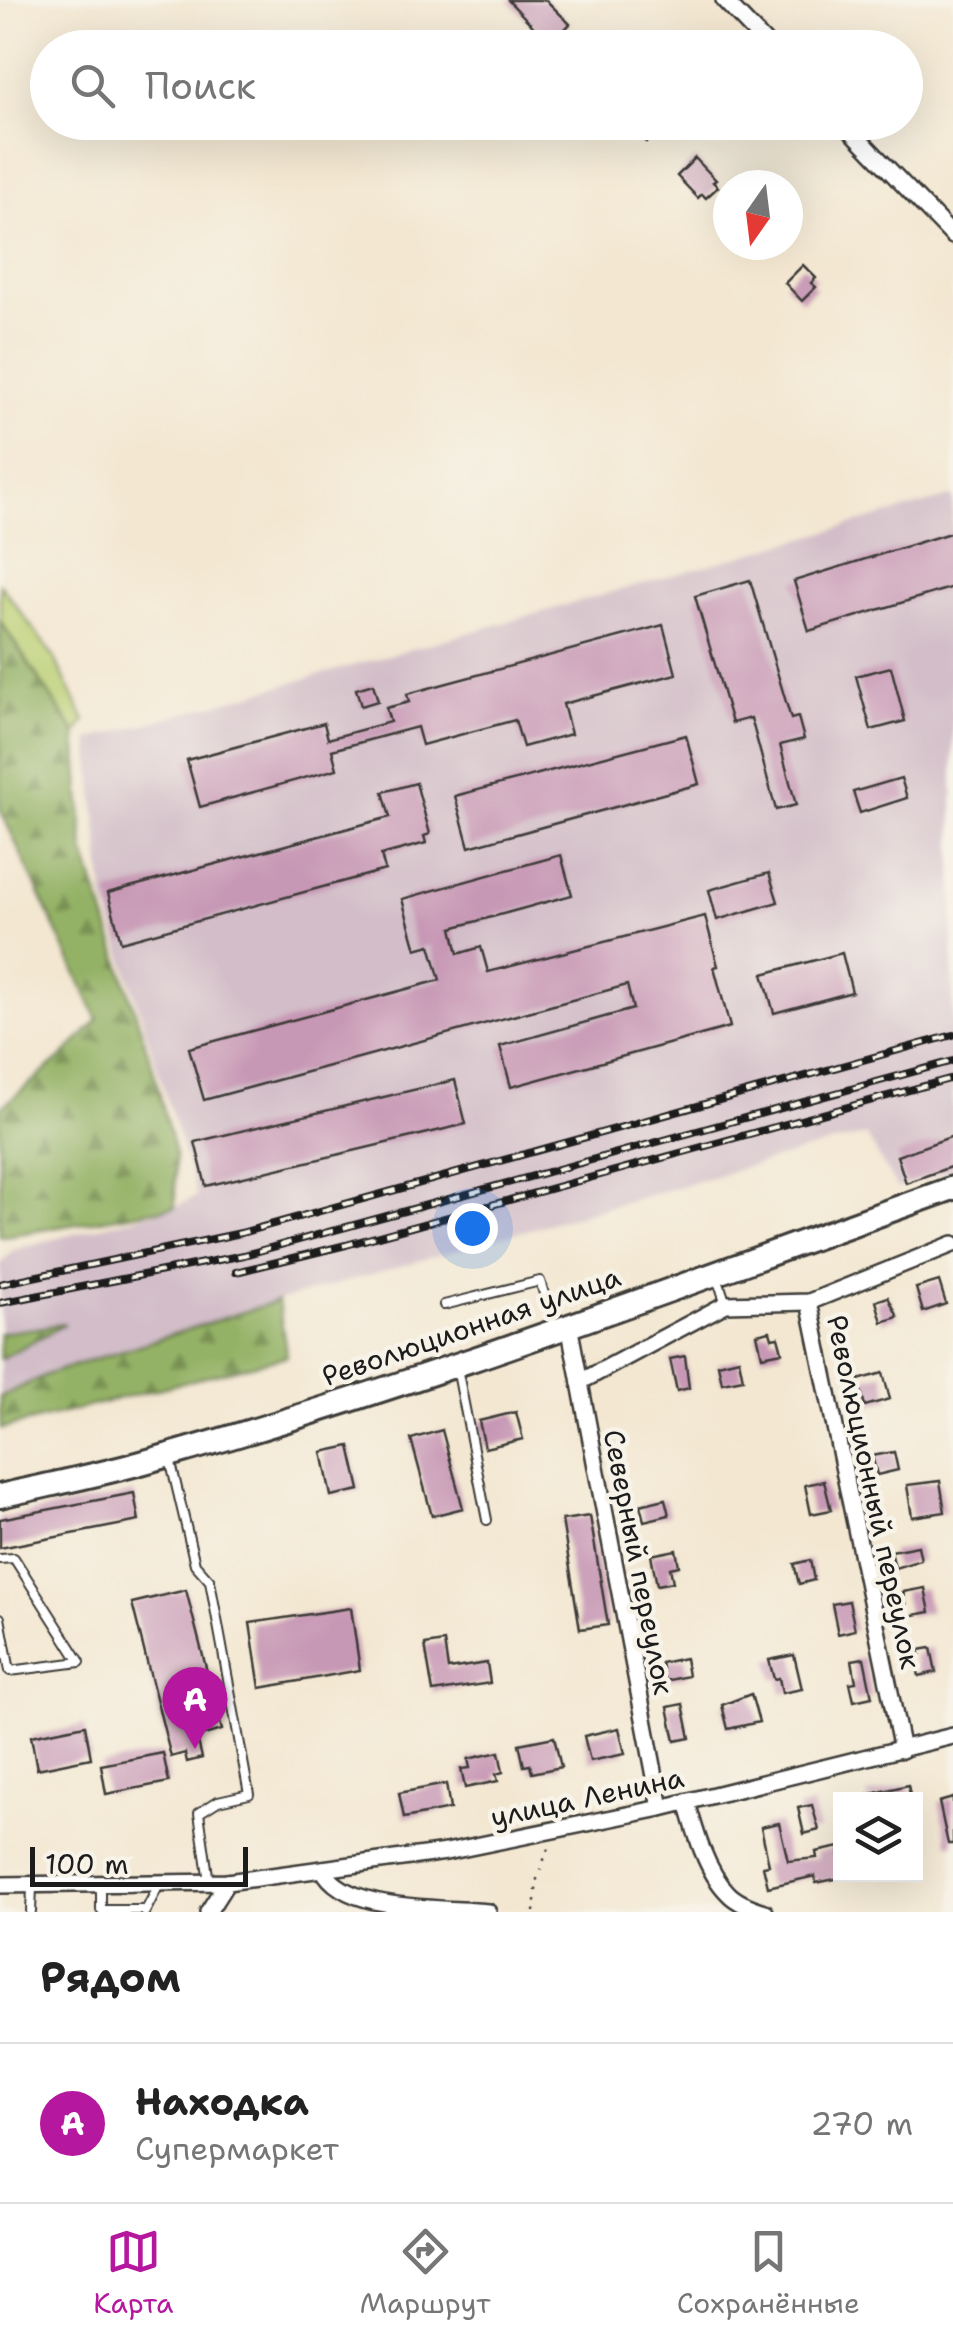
<!DOCTYPE html>
<html lang="ru">
<meta charset="utf-8">
<style>
:root{--surface:#fff;--page:#f6f6f6;--text:#222;--muted:#767676;--line:#e0e0e0;--accent:#b5179e}
body{margin:0;font-family:"Shantell Sans",sans-serif;background:var(--page);color:var(--text)}
.controls{position:absolute;right:30px;bottom:30px;display:grid;overflow:hidden;border-radius:0px;box-shadow:0 10px 40px #0002}
.controls button{width:90px;height:90px;display:grid;place-items:center;padding:0;border:0;border-bottom:2px solid var(--line);background:var(--surface);color:var(--text);font:50px sans-serif}
.compass{position:absolute;left:713px;top:170px;width:90px;height:90px;border-radius:50%;background:var(--surface);box-shadow:0 10px 40px #0002;rotate:194deg}
.scale{position:absolute;left:30px;bottom:25px;width:218px;box-sizing:border-box;padding-left:10px;border:5px solid #1c1c1c;border-top:0;font-size:28px;line-height:35px;white-space:nowrap;color:#1c1c1c;-webkit-text-stroke:8px #f7f3e8;paint-order:stroke}
.you{position:absolute;left:472px;top:1228px;width:35px;height:35px;margin:-25px;border:8px solid #fff;border-radius:50%;background:#1a73e8;box-shadow:0 0 0 15px #1a73e833}
.badge{display:grid;place-items:center;width:65px;height:65px;border-radius:50%;background:var(--accent);color:#fff;font-size:32px;font-weight:700}
.pin{position:absolute;translate:-50% -82px;filter:drop-shadow(0 2px 5px #0008)}
.pin::after{content:'';position:absolute;top:52px;width:35px;height:30px;background:inherit;clip-path:polygon(0 0,100% 0,50% 100%)}
.list{margin:0;padding:0;list-style:none}
h2{display:flex;justify-content:space-between;align-items:center;height:130px;margin:0;padding:0 40px;font-size:42px}
h2 small{font-size:32px;font-weight:400;color:var(--muted)}
.list li{display:grid;grid-template-columns:65px 1fr auto;gap:30px;align-items:center;box-sizing:border-box;height:160px;padding:0 40px;border-top:2px solid var(--line)}
.list b{display:block;font-size:38px;white-space:nowrap}
.list p{margin:0;font-size:32px;white-space:nowrap;color:var(--muted)}
.list em{font-size:32px;font-style:normal;color:var(--muted)}
.icon{flex:none;width:55px;height:55px;fill:none;stroke:currentColor;stroke-width:2;stroke-linecap:round;stroke-linejoin:round}
.map{position:relative;flex:none;width:953px;height:1912px;overflow:hidden}
.search{position:absolute;background:var(--surface);box-shadow:0 10px 40px #0002;left:30px;right:30px;top:30px;height:110px;display:flex;align-items:center;gap:25px;box-sizing:border-box;padding:0 35px;border-radius:55px;color:var(--muted);font-size:38px}
.sheet{height:290px;background:var(--surface)}
nav{display:flex;justify-content:space-around;align-items:center;box-sizing:border-box;height:140px;border-top:2px solid var(--line);background:var(--surface);font-size:28px;color:var(--muted)}
nav a{display:grid;justify-items:center;gap:5px}
nav .on{color:var(--accent)}
.map>svg:first-child{display:block}
.industrial{fill:#d2bdc8}
.green{fill:#bbd074;stroke:#6c7648;stroke-width:2.5}
.forest{fill:url(#forest-firs);stroke:#586741;stroke-width:2.5}
.building{fill:#c798b5}
.lines{fill:none;stroke-linecap:round;stroke-linejoin:round}
.service-casing{stroke:#3c3a37;stroke-width:12}
.minor-casing{stroke:#3c3a37;stroke-width:20}
.secondary-casing{stroke:#3c3a37;stroke-width:28}
.path{stroke:#3c3a37;stroke-width:2.5;stroke-dasharray:2.5 8;stroke-linecap:butt}
.service{stroke:#fff;stroke-width:8}
.minor{stroke:#fff;stroke-width:15}
.secondary{stroke:#fff;stroke-width:22}
.rail-casing{stroke:#1c1c1c;stroke-width:8}
.rail{stroke:#f7f3e8;stroke-width:4;stroke-dasharray:11;stroke-linecap:butt}
.labels{text-anchor:middle;dominant-baseline:central;stroke-width:9;stroke-linejoin:round;paint-order:stroke}
.street-label{font-size:28px;fill:#1c1c1c;stroke:#f7f3e8}
</style>
<div class="map">
<svg width="953" height="1912" viewBox="0 0 953 1912">
<defs>
<pattern id="forest-firs" width="22" height="20" patternUnits="userSpaceOnUse" patternTransform="scale(2.5)"><rect width="22" height="20" fill="#94b266"/><path d="M5 1l3.5 6h-7zM16 11l3.5 6h-7z" fill="#789053"/></pattern>
</defs>
<rect width="100%" height="100%" fill="#f7f3e8"/>
<filter id="ink" filterUnits="userSpaceOnUse"><feTurbulence type="fractalNoise" baseFrequency=".01" numOctaves="2"/><feDisplacementMap in="SourceGraphic" scale="20" xChannelSelector="R" yChannelSelector="G"/><feConvolveMatrix kernelMatrix="1 2 1 2 8 2 1 2 1" color-interpolation-filters="sRGB"/></filter>
<filter id="wash" filterUnits="userSpaceOnUse"><feTurbulence type="fractalNoise" baseFrequency=".0048" numOctaves="4" result="noise"/><feDisplacementMap in="SourceGraphic" scale="40" xChannelSelector="R" yChannelSelector="G"/><feGaussianBlur stdDeviation="2.25" result="paint"/><feColorMatrix in="noise" values="0 0 0 0 0 0 0 0 0 0 0 0 0 0 0 0 0 1.4 0 .05"/><feComposite in="paint" operator="in"/></filter>
<g filter="url(#wash)">
<rect width="100%" height="100%" fill="#f3e7d1"/>
<!-- industrial -->
<polygon class="industrial" points="953,496 953,1170 897,1188 866,1135 821,1146 278,1301 0,1410 0,1264 13,1250 175,1207 197,1196 104,896 89,740"/>
<!-- green -->
<polygon class="green" points="0,584 54,657 85,721 76,734 0,621"/>
<!-- forest -->
<g class="forest">
<polygon points="0,621 76,734 84,850 152,1065 175,1154 175,1207 0,1237 0,1108 61,1058 98,1020 0,809"/>
<polygon points="278,1301 287,1356 1,1429 0,1397 48,1374"/>
<polygon points="65,1324 0,1359 0,1333"/>
</g>
<g id="blocks">
<!-- building -->
<g class="building">
<polygon points="508,0 546,0 570,24 565,29 583,48 562,48 553,39 549,43"/>
<polygon points="626,122 666,122 646,142"/>
<polygon points="695,158 716,180 713,182 718,187 706,198 702,194 698,198 677,176"/>
<polygon points="803,265 816,278 811,283 816,287 802,301 785,283"/>
<polygon points="953,532 953,587 809,631 794,581"/>
<polygon points="750,580 791,719 798,717 804,739 780,745 796,805 776,810 751,718 732,723 695,596"/>
<polygon points="663,625 676,674 563,704 571,734 523,747 515,720 422,745 417,727 332,750 337,769 200,807 187,760 324,723 328,739 390,722 386,708 409,702 407,694"/>
<polygon points="891,667 905,721 871,730 856,676"/>
<polygon points="373,684 378,701 361,706 356,689"/>
<polygon points="686,735 699,784 469,847 455,796"/>
<polygon points="901,778 907,798 860,813 853,792"/>
<polygon points="416,783 430,834 424,836 426,843 381,855 385,870 121,942 108,893 390,817 383,792"/>
<polygon points="561,855 572,895 452,928 458,954 481,947 488,972 705,916 718,966 714,967 730,1027 511,1087 500,1046 633,1009 627,985 204,1100 189,1048 440,980 430,945 416,949 402,899"/>
<polygon points="769,873 778,902 717,920 709,890"/>
<polygon points="842,953 852,992 774,1013 763,974"/>
<polygon points="455,1080 466,1124 206,1186 195,1142"/>
<polygon points="953,1136 953,1166 906,1183 897,1156"/>
<polygon points="939,1281 946,1304 923,1312 916,1288"/>
<polygon points="888,1297 898,1317 882,1322 876,1301"/>
<polygon points="770,1331 772,1338 778,1337 782,1352 762,1356 757,1334"/>
<polygon points="685,1356 689,1388 677,1391 670,1359"/>
<polygon points="739,1359 743,1379 722,1383 718,1364"/>
<polygon points="883,1373 890,1399 865,1406 858,1380"/>
<polygon points="516,1412 523,1439 485,1448 479,1421"/>
<polygon points="442,1430 463,1508 432,1516 411,1439"/>
<polygon points="350,1446 360,1490 331,1496 322,1452"/>
<polygon points="894,1452 898,1470 877,1475 872,1456"/>
<polygon points="824,1481 831,1510 811,1514 805,1485"/>
<polygon points="940,1481 945,1512 912,1517 907,1485"/>
<polygon points="134,1493 139,1521 0,1548 0,1519"/>
<polygon points="665,1499 669,1515 644,1521 640,1505"/>
<polygon points="590,1516 608,1625 580,1629 562,1520"/>
<polygon points="918,1546 921,1560 895,1568 891,1551"/>
<polygon points="676,1550 679,1566 670,1568 673,1582 657,1585 651,1555"/>
<polygon points="810,1560 814,1580 799,1584 794,1564"/>
<polygon points="925,1588 930,1612 908,1616 903,1592"/>
<polygon points="186,1590 222,1730 197,1737 202,1758 187,1762 185,1753 171,1757 132,1603"/>
<polygon points="849,1601 855,1630 838,1634 832,1604"/>
<polygon points="351,1608 360,1670 260,1688 250,1623"/>
<polygon points="444,1642 448,1669 487,1663 490,1683 433,1692 425,1645"/>
<polygon points="931,1648 936,1672 919,1676 914,1655 920,1654 919,1650"/>
<polygon points="794,1655 802,1689 782,1693 779,1678 774,1679 769,1660"/>
<polygon points="685,1658 688,1676 665,1681 661,1663"/>
<polygon points="864,1658 872,1697 854,1701 850,1683 856,1682 852,1660"/>
<polygon points="751,1694 759,1722 728,1729 722,1705"/>
<polygon points="683,1704 690,1738 675,1741 668,1707"/>
<polygon points="85,1725 91,1758 37,1769 31,1736"/>
<polygon points="619,1728 625,1754 590,1761 584,1736"/>
<polygon points="554,1737 561,1767 532,1773 530,1765 524,1766 519,1744"/>
<polygon points="499,1752 503,1772 496,1774 498,1781 465,1788 461,1769 470,1768 468,1759"/>
<polygon points="163,1753 169,1782 106,1794 101,1765"/>
<polygon points="446,1784 450,1809 404,1818 399,1793"/>
<polygon points="908,1785 911,1800 868,1800 867,1795"/>
<polygon points="953,1798 953,1844 948,1844 939,1802"/>
<polygon points="812,1805 819,1830 804,1834 798,1808"/>
<polygon points="779,1823 788,1861 817,1858 816,1852 840,1847 840,1878 816,1883 815,1876 768,1887 763,1866 769,1865 761,1827"/>
</g>
</g>
</g>
<g filter="url(#ink)">
<use href="#blocks" fill-opacity="0" stroke="#3c3a37" stroke-width="2.5"/>
<g class="lines">
<defs>
<g id="service">
<polyline points="717,1277 726,1304"/>
<polyline points="444,1305 540,1281 554,1325"/>
<polyline points="457,1368 487,1520"/>
<polyline points="170,1459 195,1564 210,1581 249,1794 218,1801 199,1813 209,1882"/>
<polyline points="0,1559 14,1558 80,1662 10,1671 0,1618"/>
<polyline points="101,1884 101,1910 145,1910"/>
<polyline points="31,1912 32,1887"/>
<polyline points="145,1912 160,1883"/>
</g>
<g id="minor">
<polyline points="724,0 770,48"/>
<polyline points="843,122 953,236"/>
<polyline points="809,1302 902,1750"/>
<polyline points="569,1325 661,1808"/>
<polyline points="580,1382 726,1304 809,1302 953,1244"/>
<path d="M687 1802C695 1831 706 1871 728 1893 737 1903 752 1908 765 1912"/>
<path d="M323 1869C343 1912 439 1907 488 1912"/>
<polyline points="0,1885 227,1882 446,1852 661,1808 953,1736"/>
<polyline points="208,1912 227,1882"/>
</g>
<path id="secondary" d="M0 1496C47 1485 94 1476 141 1463 416 1387 684 1284 953 1188"/>
</defs>
<!-- service casing -->
<use href="#service" class="service-casing"/>
<!-- minor casing -->
<use href="#minor" class="minor-casing"/>
<!-- secondary casing -->
<use href="#secondary" class="secondary-casing"/>
<!-- path -->
<polyline class="path" points="534,1912 537,1879 549,1846"/>
<!-- service -->
<use href="#service" class="service"/>
<!-- minor -->
<use href="#minor" class="minor"/>
<!-- secondary -->
<use href="#secondary" class="secondary"/>
<defs>
<g id="rail">
<polyline points="236,1272 346,1245 953,1078"/>
<polyline points="0,1284 241,1233 953,1035"/>
<polyline points="0,1303 244,1255 953,1061"/>
</g>
</defs>
<!-- rail casing -->
<use href="#rail" class="rail-casing"/>
<!-- rail -->
<use href="#rail" class="rail"/>
</g>
</g>
<g class="labels">
<!-- street labels -->
<g class="street-label">
<text transform="translate(471 1326) rotate(-19)">Революционная улица</text>
<text transform="translate(874 1492) rotate(78)">Революционный переулок</text>
<text transform="translate(639 1562) rotate(79)">Северный переулок</text>
<text transform="translate(587 1797) rotate(-12)">улица Ленина</text>
</g>
</g>
</svg>
<div class="controls">
<button><svg class="icon" aria-label="layers" viewBox="0 0 24 24"><path d="M12 4l9 5-9 5-9-5zM3 14l9 5 9-5"/></svg></button>
</div>
<svg class="compass" viewBox="-18 -18 36 36"><path d="M0-13l5 13h-10z" fill="#e53935"/><path d="M0 13l5-13h-10z" fill="#767676"/></svg>
<div class="scale">100 m</div>
<div class="you"></div>
<div class="pin badge" style="left:195px;top:1749px">A</div>
<div class="search"><svg class="icon" aria-label="search" viewBox="0 0 24 24"><circle cx="10" cy="10" r="6"/><path d="M15 15l6 6"/></svg>Поиск</div>
</div>
<section class="sheet">
<h2>Рядом<small></small></h2>
<ul class="list">
<li><span class="badge">A</span><div><b>Находка</b><p>Супермаркет</p></div><em>270 m</em></li>
</ul>
</section>
<nav>
<a class="on"><svg class="icon" aria-label="map" viewBox="0 0 24 24"><path d="M3 6l6-2 6 2 6-2v14l-6 2-6-2-6 2zM9 4v14M15 6v14"/></svg>Карта</a>
<a><svg class="icon" aria-label="directions" viewBox="0 0 24 24"><path d="M12 3l9 9-9 9-9-9zM9 14v-3h6M13 9l2 2-2 2"/></svg>Маршрут</a>
<a><svg class="icon" aria-label="saved" viewBox="0 0 24 24"><path d="M7 4h10v16l-5-4-5 4z"/></svg>Сохранённые</a>
</nav>
